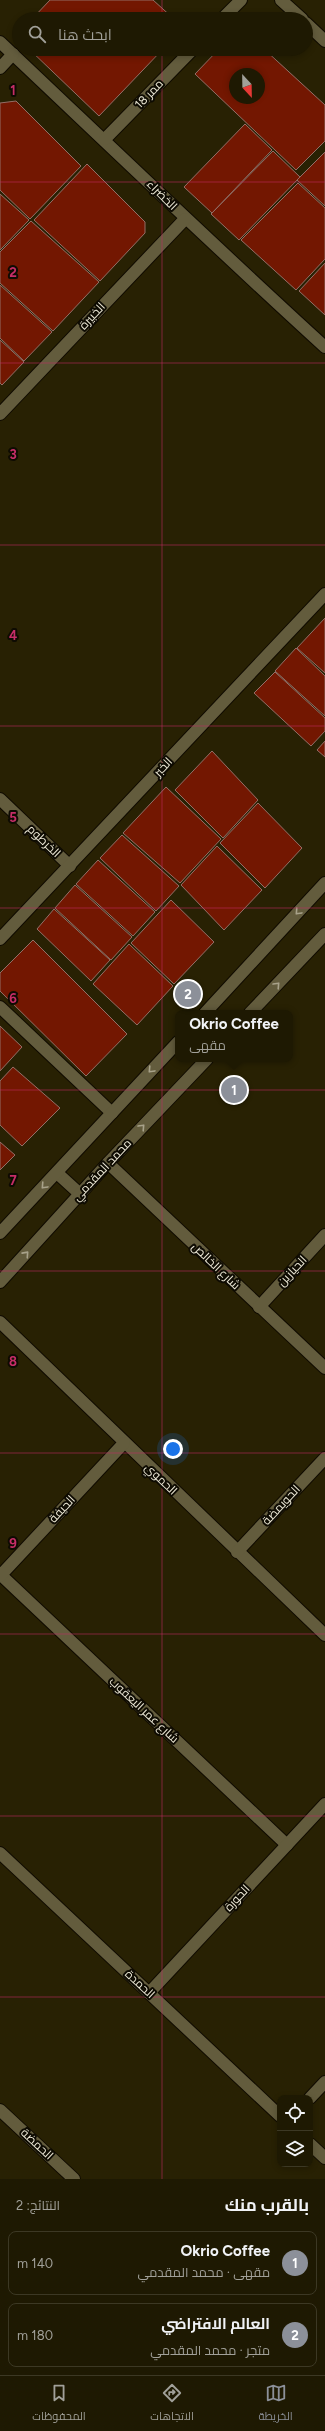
<!DOCTYPE html>
<html lang="ar">
<meta charset="utf-8">
<style>
:root{--surface:#1e1902;--page:#2b2611;--text:#f1f3f6;--muted:#a1a099;--line:#3c3824;--accent:#8c9099}
body{margin:0;font-family:Figtree,Cairo,sans-serif;background:var(--page);color:var(--text);direction:rtl}
.controls{position:absolute;right:12px;bottom:12px;display:grid;overflow:hidden;border-radius:8px;box-shadow:0 2px 6px #0003}
.controls button{width:36px;height:36px;display:grid;place-items:center;padding:0;border:0;border-bottom:1px solid var(--line);background:var(--surface);color:var(--text);font:20px sans-serif}
.compass{position:absolute;left:229px;top:68px;width:36px;height:36px;border-radius:50%;background:var(--surface);box-shadow:0 2px 6px #0003;rotate:158deg}
.you{position:absolute;left:173px;top:1449px;width:14px;height:14px;margin:-10px;border:3px solid #fff;border-radius:50%;background:#1a73e8;box-shadow:0 0 0 6px #1a73e833}
.badge{display:grid;place-items:center;width:26px;height:26px;border-radius:50%;background:var(--accent);color:#fff;font-size:13px;font-weight:700}
.pin{position:absolute;translate:-50% -50%;border:2px solid #fff;box-shadow:0 1px 4px #0006}
.popup{position:absolute;left:175px;top:1010px;width:118px;height:52px;box-sizing:border-box;display:grid;place-content:center;border-radius:8px;background:var(--surface);filter:drop-shadow(0 1px 3px #0005);font-size:13px;white-space:nowrap;color:var(--muted)}
.popup b{font-size:15px;color:var(--text)}
.popup::after{content:'';position:absolute;left:50%;top:100%;margin-left:-8px;border:8px solid transparent;border-top-color:var(--surface)}
.list{margin:0;padding:0;list-style:none}
h2{display:flex;justify-content:space-between;align-items:center;height:52px;margin:0;padding:0 16px;font-size:17px}
h2 small{font-size:13px;font-weight:400;color:var(--muted)}
.list li{display:grid;grid-template-columns:26px 1fr auto;gap:12px;align-items:center;box-sizing:border-box;height:64px;margin:0 8px 8px;padding:0 8px;border:1px solid var(--line);border-radius:8px}
.list b{display:block;font-size:15px;white-space:nowrap}
.list p{margin:0;font-size:13px;white-space:nowrap;color:var(--muted)}
.list em{font-size:13px;font-style:normal;color:var(--muted)}
.icon{flex:none;width:22px;height:22px;fill:none;stroke:currentColor;stroke-width:2;stroke-linecap:round;stroke-linejoin:round}
.map{position:relative;flex:none;width:325px;height:2179px;overflow:hidden;direction:ltr}
.search{position:absolute;background:var(--surface);box-shadow:0 2px 6px #0003;left:12px;right:12px;top:12px;height:44px;display:flex;align-items:center;gap:10px;box-sizing:border-box;padding:0 14px;border-radius:22px;color:var(--muted);font-size:15px}
.sheet{height:196px;background:var(--surface)}
nav{display:flex;justify-content:space-around;align-items:center;box-sizing:border-box;height:56px;border-top:1px solid var(--line);background:var(--surface);font-size:11px;color:var(--muted)}
nav a{display:grid;justify-items:center;gap:2px}
nav .on{color:var(--accent)}
.map>svg:first-child{display:block}
.building{fill:#731701;stroke:#936f67;fill-rule:evenodd}
.lines{fill:none;stroke-linecap:round;stroke-linejoin:round}
.street-casing{stroke:#100b00;stroke-width:14}
.secondary-casing{stroke:#100b00;stroke-width:14}
.street{stroke:#635c3d;stroke-width:12}
.secondary{stroke:#635c3d;stroke-width:12}
.oneway{stroke:#a8a28a}
.grid{fill:none;stroke:#c62d67;stroke-width:1;stroke-opacity:0.55}
.labels{text-anchor:middle;dominant-baseline:central;stroke-width:4;stroke-linejoin:round;paint-order:stroke}
.street-label{font-size:12px;fill:#ece8d6;stroke:#0e0b02}
.grid-label{font-size:13px;text-anchor:middle;font-weight:bold;fill:#c62d67;stroke:#0e0b02;stroke-width:4;stroke-linejoin:round;paint-order:stroke}
</style>
<div class="map">
<svg width="325" height="2179" viewBox="0 0 325 2179">
<rect width="100%" height="100%" fill="#282103"/>
<!-- building -->
<g class="building">
<polygon points="50,0 153,0 174,19 32,19"/>
<polygon points="29,49 163,49 99,116"/>
<path d="M219 49H264L325 105V141L296 170 195 74ZM235 74H259V98H235Z"/>
<polygon points="16,101 81,166 30,219 0,190 0,103"/>
<polygon points="245,124 272,150 212,213 184,187"/>
<polygon points="273,151 300,177 239,240 211,214"/>
<polygon points="325,152 325,206 297,180"/>
<polygon points="87,164 145,222 145,233 100,281 34,220"/>
<polygon points="298,183 325,208 325,259 296,290 241,240"/>
<polygon points="0,194 29,220 0,250"/>
<polygon points="31,221 99,282 53,331 0,283 0,252"/>
<polygon points="325,263 325,315 299,291"/>
<polygon points="0,285 52,332 24,361 0,338"/>
<polygon points="0,340 24,362 2,385 0,383"/>
<polygon points="325,618 325,673 297,648"/>
<polygon points="296,648 325,676 325,716 275,671"/>
<polygon points="275,672 325,718 325,731 311,746 254,693"/>
<polygon points="325,741 325,757 317,750"/>
<polygon points="212,751 258,800 223,838 175,790"/>
<polygon points="166,787 221,839 180,883 123,833"/>
<polygon points="258,803 302,848 265,888 220,843"/>
<polygon points="122,835 179,886 156,911 100,858"/>
<polygon points="217,846 262,890 224,930 181,885"/>
<polygon points="98,860 155,912 133,936 76,884"/>
<polygon points="75,885 132,937 111,960 55,908"/>
<polygon points="171,900 214,942 174,984 131,943"/>
<polygon points="54,909 110,960 91,981 37,929"/>
<polygon points="33,940 127,1034 86,1076 0,991 0,973"/>
<polygon points="129,944 173,986 137,1025 93,984"/>
<polygon points="0,1026 22,1047 0,1071"/>
<polygon points="13,1067 60,1108 22,1146 0,1125 0,1081"/>
<polygon points="0,1142 15,1155 0,1170"/>
</g>
<g class="lines">
<defs>
<g id="street">
<polyline points="222,19 241,0"/>
<path d="M0 42C108 144 215 247 325 347"/>
<polyline points="0,68 13,54"/>
<polyline points="105,139 193,49"/>
<polyline points="0,414 185,219"/>
<polyline points="0,799 70,866"/>
<polyline points="0,939 325,594"/>
<polyline points="0,1007 112,1113"/>
<polyline points="108,1163 325,1368"/>
<polyline points="259,1307 325,1235"/>
<polyline points="0,1322 325,1635"/>
<polyline points="237,1552 325,1458"/>
<polyline points="1,1575 287,1845"/>
<polyline points="0,1576 124,1443"/>
<polyline points="0,1853 280,2116"/>
<polyline points="149,1993 325,1804"/>
<polyline points="310,2098 325,2082"/>
<polyline points="0,2110 74,2179"/>
<polyline points="310,2144 325,2158"/>
</g>
<g id="secondary">
<polyline points="281,0 302,19"/>
<polyline points="306,23 325,41"/>
<polyline points="205,1013 325,883"/>
<polyline points="250,1013 325,934"/>
<polyline points="57,1173 80,1194"/>
<polyline points="0,1233 178,1042"/>
<polyline points="0,1282 108,1163 207,1059"/>
</g>
</defs>
<!-- street casing -->
<use href="#street" class="street-casing"/>
<!-- secondary casing -->
<use href="#secondary" class="secondary-casing"/>
<!-- street -->
<use href="#street" class="street"/>
<!-- secondary -->
<use href="#secondary" class="secondary"/>
</g>
<!-- one-way arrows -->
<defs><path id="oneway-chevron" d="M-2-3.5L2.5 0L-2 3.5" fill="none" stroke-width="1.6" stroke-linecap="round" stroke-linejoin="round"/></defs>
<g class="oneway">
<use href="#oneway-chevron" transform="translate(298 912) rotate(133)"/>
<use href="#oneway-chevron" transform="translate(277 985) rotate(-47)"/>
<use href="#oneway-chevron" transform="translate(151 1070) rotate(133)"/>
<use href="#oneway-chevron" transform="translate(142 1127) rotate(-47)"/>
<use href="#oneway-chevron" transform="translate(44 1186) rotate(133)"/>
<use href="#oneway-chevron" transform="translate(26 1254) rotate(-48)"/>
</g>
<!-- grid -->
<path class="grid" d="M162 0V19M162 49V2179M0 182H325M0 363H325M0 545H325M0 726H325M0 908H325M0 1090H325M0 1271H325M0 1453H325M0 1634H325M0 1816H325M0 1997H325"/>
<g class="labels">
<!-- street labels -->
<g class="street-label">
<text transform="translate(149 94) rotate(-46)">ممر 18</text>
<text transform="translate(162 195) rotate(45)">الخضراء</text>
<text transform="translate(92 316) rotate(-47)">الخبيرة</text>
<text transform="translate(163 767) rotate(-47)">الخبر</text>
<text transform="translate(44 841) rotate(44)">الخرطوم</text>
<text transform="translate(102 1170) rotate(-47)">محمد المقدمي</text>
<text transform="translate(216 1266) rotate(44)">شارع الخالص</text>
<text transform="translate(292 1271) rotate(-47)">الحيازين</text>
<text transform="translate(161 1479) rotate(44)">الحموي</text>
<text transform="translate(281 1505) rotate(-47)">الحويمضة</text>
<text transform="translate(62 1509) rotate(-47)">الحيفة</text>
<text transform="translate(144 1710) rotate(43)">شارع عمر اليعقوب</text>
<text transform="translate(237 1898) rotate(-47)">الحورة</text>
<text transform="translate(140 1984) rotate(43)">الحمدة</text>
<text transform="translate(37 2144) rotate(43)">الحمضة</text>
</g>
</g>
<g class="grid-label">
<text x="13" y="95">1</text>
<text x="13" y="277">2</text>
<text x="13" y="459">3</text>
<text x="13" y="640">4</text>
<text x="13" y="822">5</text>
<text x="13" y="1003">6</text>
<text x="13" y="1185">7</text>
<text x="13" y="1366">8</text>
<text x="13" y="1548">9</text>
</g>
</svg>
<div class="controls">
<button><svg class="icon" aria-label="locate" viewBox="0 0 24 24"><circle cx="12" cy="12" r="6"/><path d="M12 2v4M12 18v4M2 12h4M18 12h4"/></svg></button>
<button><svg class="icon" aria-label="layers" viewBox="0 0 24 24"><path d="M12 4l9 5-9 5-9-5zM3 14l9 5 9-5"/></svg></button>
</div>
<svg class="compass" viewBox="-18 -18 36 36"><path d="M0-13l5 13h-10z" fill="#e53935"/><path d="M0 13l5-13h-10z" fill="#a1a099"/></svg>
<div class="you"></div>
<div class="pin badge" style="left:234px;top:1090px">1</div>
<div class="popup"><b>Okrio Coffee</b>مقهى</div>
<div class="pin badge" style="left:188px;top:994px">2</div>
<div class="search"><svg class="icon" aria-label="search" viewBox="0 0 24 24"><circle cx="10" cy="10" r="6"/><path d="M15 15l6 6"/></svg>ابحث هنا</div>
</div>
<section class="sheet">
<h2>بالقرب منك<small>النتائج: 2</small></h2>
<ul class="list">
<li><span class="badge">1</span><div><b>Okrio Coffee</b><p>مقهى · محمد المقدمي</p></div><em>140 m</em></li>
<li><span class="badge">2</span><div><b>العالم الافتراضي</b><p>متجر · محمد المقدمي</p></div><em>180 m</em></li>
</ul>
</section>
<nav>
<a class="on"><svg class="icon" aria-label="map" viewBox="0 0 24 24"><path d="M3 6l6-2 6 2 6-2v14l-6 2-6-2-6 2zM9 4v14M15 6v14"/></svg>الخريطة</a>
<a><svg class="icon" aria-label="directions" viewBox="0 0 24 24"><path d="M12 3l9 9-9 9-9-9zM9 14v-3h6M13 9l2 2-2 2"/></svg>الاتجاهات</a>
<a><svg class="icon" aria-label="saved" viewBox="0 0 24 24"><path d="M7 4h10v16l-5-4-5 4z"/></svg>المحفوظات</a>
</nav>
